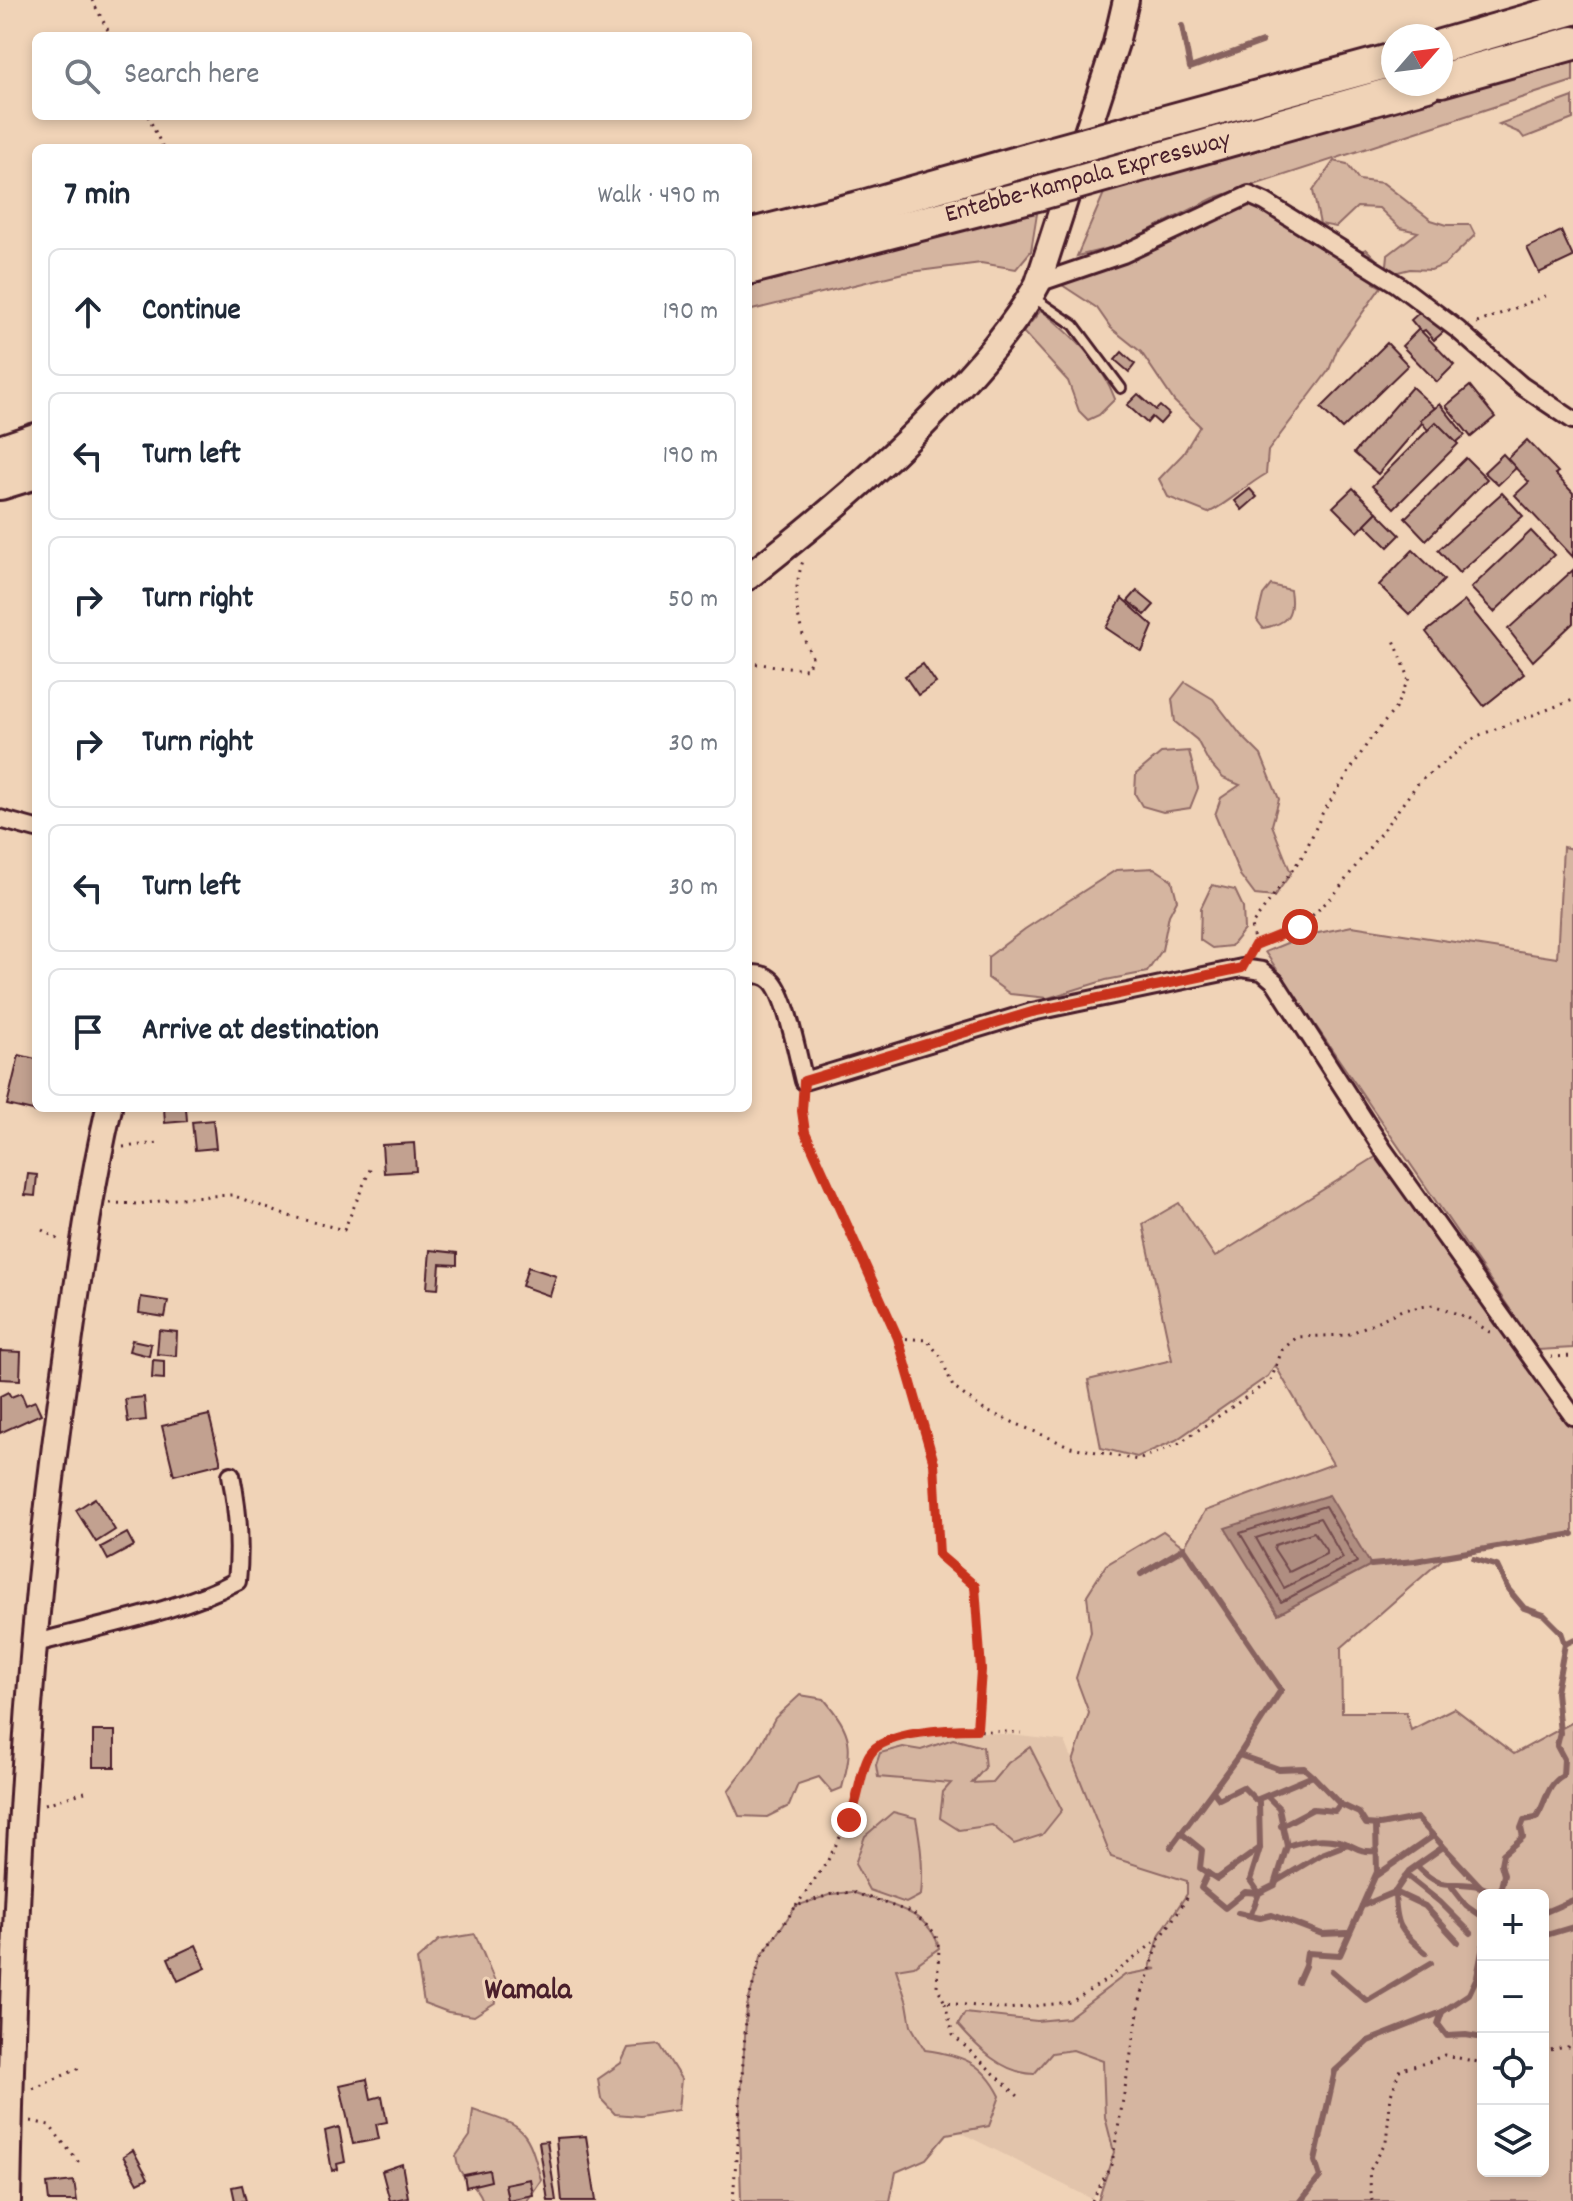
<!DOCTYPE html>
<meta charset="utf-8">
<style>
:root{--surface:#fff;--page:#f6f6f7;--text:#1f2937;--muted:#747a83;--line:#e0e1e3}
body{margin:0;font-family:Dekko,sans-serif;background:var(--page);color:var(--text)}
.controls{position:absolute;right:24px;bottom:24px;display:grid;overflow:hidden;border-radius:12px;box-shadow:0 4px 12px #0003}
.controls button{width:72px;height:72px;display:grid;place-items:center;padding:0;border:0;border-bottom:2px solid var(--line);background:var(--surface);color:var(--text);font:40px sans-serif}
.compass{position:absolute;left:1381px;top:24px;width:72px;height:72px;border-radius:50%;background:var(--surface);box-shadow:0 4px 12px #0003;rotate:62deg}
.stop{position:absolute;width:24px;height:24px;margin:-18px;border:6px solid #c8321e;border-radius:50%;background:#fff}
.stop.end{background:#c8321e;border-color:#fff;box-shadow:0 2px 8px #0008}
.list{margin:0;padding:0;list-style:none}
h2{display:flex;justify-content:space-between;align-items:center;height:104px;margin:0;padding:0 32px;font-size:34px}
h2 small{font-size:26px;font-weight:400;color:var(--muted)}
.list li{display:grid;grid-template-columns:52px 1fr auto;gap:24px;align-items:center;box-sizing:border-box;height:128px;margin:0 16px 16px;padding:0 16px;border:2px solid var(--line);border-radius:12px}
.list b{display:block;font-size:30px;white-space:nowrap}
.list em{font-size:26px;font-style:normal;color:var(--muted)}
.icon{flex:none;width:44px;height:44px;fill:none;stroke:currentColor;stroke-width:2;stroke-linecap:round;stroke-linejoin:round}
.map{position:relative;flex:none;width:1573px;height:2201px;overflow:hidden}
.search{position:absolute;background:var(--surface);box-shadow:0 4px 12px #0003;left:32px;top:32px;width:720px;height:88px;display:flex;align-items:center;gap:20px;box-sizing:border-box;padding:0 28px;border-radius:12px;color:var(--muted);font-size:30px}
.panel{position:absolute;background:var(--surface);box-shadow:0 4px 12px #0003;left:32px;top:144px;width:720px;height:968px;border-radius:12px}
.map>svg:first-child{display:block}
.built{fill:#e2c4ab}
.green{fill:#d5b5a0;stroke:#906a66;stroke-width:2;fill-rule:evenodd}
.water{fill:#b08e81;stroke:#87625f;stroke-width:2}
.lines{fill:none;stroke-linecap:round;stroke-linejoin:round}
.shore{stroke:#734b4d;stroke-width:2}
.stream{stroke:#87625f;stroke-width:6}
.building{fill:#c2a190;stroke:#4a1f2b;stroke-width:2}
.service-casing{stroke:#4a1f2b;stroke-width:14}
.minor-casing{stroke:#4a1f2b;stroke-width:22}
.secondary-casing{stroke:#4a1f2b;stroke-width:30}
.motorway-casing{stroke:#4a1f2b;stroke-width:38}
.path{stroke:#4a1f2b;stroke-width:3;stroke-dasharray:2 6;stroke-linecap:butt}
.service{stroke:#f0d3b7;stroke-width:8}
.minor{stroke:#f0d3b7;stroke-width:16}
.secondary{stroke:#f0d3b7;stroke-width:24}
.motorway{stroke:#f0d3b7;stroke-width:32}
.motorway-bridge-casing{stroke:#4a1f2b;stroke-width:38;stroke-linecap:butt}
.motorway-bridge{stroke:#f0d3b7;stroke-width:32}
.route{stroke:#c8321e;stroke-width:10}
.labels{text-anchor:middle;dominant-baseline:central;stroke-width:6;stroke-linejoin:round;paint-order:stroke}
.street-label{font-size:26px;fill:#4a1f2b;stroke:#f0d3b7}
.quarter-label{font-size:30px;font-weight:bold;fill:#4a1f2b;stroke:#f0d3b7}
</style>
<div class="map">
<svg width="1573" height="2201" viewBox="0 0 1573 2201">
<rect width="100%" height="100%" fill="#f0d3b7"/>
<filter id="ink" filterUnits="userSpaceOnUse"><feTurbulence type="fractalNoise" baseFrequency=".0125" numOctaves="2"/><feDisplacementMap in="SourceGraphic" scale="16" xChannelSelector="R" yChannelSelector="G"/><feConvolveMatrix kernelMatrix="1 2 1 2 8 2 1 2 1" color-interpolation-filters="sRGB"/></filter>
<g filter="url(#ink)">
<!-- built -->
<polygon class="built" points="955,1729 1065,1741 1111,1857 1187,1881 1187,1894 1160,1934 1141,1996 1112,2163 1092,2199 746,2024 747,2006 761,1957 825,1862 855,1806 868,1755 881,1742"/>
<!-- green -->
<g class="green">
<polygon points="1573,58 1573,81 1214,198 1118,246 1077,256 1107,186"/>
<polygon points="1573,97 1573,119 1524,138 1520,133 1499,124"/>
<polygon points="1334,161 1347,164 1359,180 1383,183 1431,220 1447,225 1470,225 1475,235 1444,265 1431,270 1410,269 1390,274 1387,265 1388,255 1418,232 1400,228 1379,208 1357,207 1336,227 1320,224 1313,191"/>
<polygon points="1039,201 1031,251 1016,269 981,263 903,273 748,311 748,285"/>
<path d="M1252 201 1320 248 1344 259 1366 249 1379 262 1374 283 1381 287 1338 347 1329 370 1268 451 1266 474C1245 486 1229 503 1208 513L1168 497 1159 479 1183 454 1200 426 1174 401 1141 352 1111 328 1097 308 1062 285 1101 269 1123 264 1196 225Z"/>
<path d="M1041 310C1071 334 1102 362 1115 399L1099 415 1088 420 1079 411 1068 381 1023 332Z"/>
<path d="M1271 585 1290 590C1294 614 1288 624 1263 628L1257 620 1263 595Z"/>
<polygon points="1185,682 1213,699 1241,735 1261,755 1279,799 1272,825 1291,873 1274,897 1255,895 1240,875 1215,815 1221,798 1240,785 1223,778 1208,761 1197,740 1175,722 1172,699"/>
<polygon points="1189,751 1198,788 1190,808 1163,812 1142,806 1135,794 1136,774 1161,753"/>
<polygon points="1563,847 1573,849 1573,1348 1538,1350 1265,952 1304,936 1352,926 1557,958"/>
<polygon points="1154,868 1172,880 1177,900 1169,915 1162,950 1147,972 1106,980 1048,998 1010,994 988,978 988,957 1025,929 1116,870"/>
<polygon points="1212,885 1235,890 1243,907 1244,930 1231,946 1212,948 1200,940 1201,908"/>
<path d="M1377 1156 1573 1428V1533L1447 1555 1341 1648 1342 1712H1406L1411 1730 1454 1708 1514 1754 1573 1722V2201H1098L1114 2152 1105 2117 1103 2061 1073 2050 1052 2053 1034 2074C1002 2073 978 2048 958 2025L965 2013 1037 2021 1068 2018 1125 1975 1157 1969 1150 1968 1160 1934 1187 1894V1881L1111 1857 1073 1762 1089 1713 1076 1678 1091 1632 1087 1595 1106 1565 1163 1531 1184 1547 1205 1511 1333 1464 1275 1365 1268 1376 1176 1440 1137 1457 1101 1448 1088 1380 1172 1360 1143 1224 1179 1203 1215 1257ZM1370 1565 1278 1614 1252 1570ZM1483 1895H1543V2171H1483Z"/>
<path d="M800 1695 824 1699C853 1734 853 1745 842 1788L832 1792 819 1777 798 1784 789 1806 767 1817 739 1816 728 1791 754 1757 775 1718Z"/>
<polygon points="953,1739 983,1747 985,1768 972,1783 992,1782 1008,1763 1030,1747 1062,1810 1042,1835 1014,1844 992,1825 959,1830 940,1818 943,1792 951,1783 878,1777 876,1765 880,1753 903,1747 921,1750"/>
<path d="M893 1812 916 1818C921 1844 924 1868 921 1895L906 1903 869 1890 855 1864 865 1836Z"/>
<path d="M852 1892C885 1904 930 1910 939 1948L914 1966 896 1969 907 2003 911 2026 925 2050C961 2055 983 2062 1000 2096L989 2126 947 2134 926 2159 896 2172 890 2201H741L739 2125 747 2006 761 1957 796 1906 832 1894Z"/>
<polygon points="475,1934 496,1984 496,2002 474,2016 448,2012 424,2003 417,1960 439,1940"/>
<polygon points="660,2045 681,2079 678,2110 640,2116 615,2114 601,2099 598,2079 621,2063 628,2048"/>
<path d="M473 2110C525 2127 527 2126 541 2180L527 2201H483C476 2179 459 2183 456 2156L470 2136Z"/>
</g>
<!-- water -->
<polygon class="water" points="1329,1495 1371,1565 1278,1614 1225,1528"/>
<g class="lines">
<!-- shore -->
<g class="shore">
<polygon points="1325,1506 1357,1562 1281,1602 1240,1533"/>
<polygon points="1320,1518 1343,1558 1284,1588 1256,1538"/>
<polygon points="1314,1532 1326,1550 1326,1554 1289,1572 1274,1549 1275,1545"/>
</g>
<!-- stream -->
<g class="stream">
<polyline points="1182,26 1190,68 1262,42"/>
<polyline points="1474,1559 1497,1566 1508,1589 1524,1608 1544,1615 1561,1632 1565,1644"/>
<polyline points="1371,1565 1415,1561 1573,1534"/>
<polyline points="1141,1574 1184,1548 1281,1690 1239,1755 1171,1847"/>
<polyline points="1239,1755 1279,1769 1304,1768 1313,1776"/>
<polyline points="1213,1791 1219,1799 1243,1787 1256,1800 1313,1776 1340,1804"/>
<path d="M1267 1796 1279 1808 1287 1846C1305 1840 1320 1837 1339 1841 1356 1845 1356 1853 1377 1851"/>
<polyline points="1256,1800 1259,1802 1260,1848 1250,1880 1259,1893"/>
<polyline points="1281,1826 1313,1809 1335,1811 1340,1804 1359,1813 1366,1824 1380,1825 1417,1818 1481,1887 1498,1893"/>
<polyline points="1181,1833 1202,1850 1200,1868 1217,1879 1260,1848"/>
<path d="M1417 1866C1445 1895 1449 1878 1481 1887"/>
<polyline points="1208,1873 1201,1888 1225,1908 1245,1892 1259,1893"/>
<polyline points="1377,1875 1433,1836"/>
<polyline points="1406,1875 1440,1902 1471,1933"/>
<polyline points="1277,1881 1322,1854 1348,1844"/>
<polyline points="1452,1887 1466,1905 1483,1917"/>
<path d="M1499 1895 1504 1875 1501 1864 1503 1854 1523 1837 1521 1828 1524 1820 1536 1818C1546 1804 1546 1785 1563 1776L1564 1759 1557 1746 1560 1733 1556 1692 1565 1644 1573 1640"/>
<polyline points="1362,1906 1395,1892 1409,1871 1443,1847"/>
<polyline points="1238,1913 1260,1918 1272,1915 1322,1934 1347,1933"/>
<polyline points="1543,1913 1573,1900"/>
<polyline points="1251,1914 1259,1893 1275,1885 1287,1846"/>
<polyline points="1543,1936 1573,1927"/>
<path d="M1426 1953C1400 1930 1396 1928 1395 1892L1425 1906 1458 1942"/>
<polyline points="1332,1971 1367,2001 1431,1963"/>
<polyline points="1298,1982 1305,1966 1307,1953 1340,1955 1377,1872 1376,1825"/>
<polyline points="1442,2012 1438,2024 1447,2036 1466,2035 1483,2038"/>
<polyline points="1301,2201 1320,2177 1315,2161 1335,2071 1368,2041 1442,2012 1469,1994 1477,1977 1483,1946"/>
</g>
</g>
<!-- building -->
<g class="building">
<polygon points="1561,231 1573,257 1539,273 1527,248"/>
<polygon points="1431,302 1449,327 1434,340 1425,330 1421,332 1411,320"/>
<polygon points="1419,329 1454,365 1437,382 1402,346"/>
<polygon points="1387,343 1408,365 1342,429 1321,408"/>
<polygon points="1122,352 1135,364 1129,372 1115,360"/>
<polygon points="1470,386 1495,417 1471,437 1446,406"/>
<polygon points="1412,387 1435,408 1378,474 1354,453"/>
<polygon points="1138,394 1156,410 1160,406 1169,414 1160,424 1152,417 1147,423 1127,405"/>
<polygon points="1440,404 1465,435 1445,452 1420,420"/>
<polygon points="1436,422 1458,444 1394,508 1372,486"/>
<polygon points="1527,440 1558,472 1555,474 1573,493 1573,557 1515,495 1529,482 1507,459"/>
<polygon points="1503,454 1516,468 1498,485 1484,472"/>
<polygon points="1466,458 1487,479 1426,540 1405,518"/>
<polygon points="1353,488 1377,512 1358,532 1333,507"/>
<polygon points="1250,489 1257,497 1242,510 1235,501"/>
<polygon points="1502,493 1523,516 1459,573 1438,550"/>
<polygon points="1377,512 1400,535 1388,547 1365,524"/>
<polygon points="1531,531 1554,555 1494,612 1471,588"/>
<polygon points="1413,550 1444,580 1410,615 1379,585"/>
<polygon points="1573,570 1573,623 1533,661 1508,629"/>
<polygon points="1137,591 1154,605 1145,615 1128,601"/>
<polygon points="1122,598 1153,626 1142,652 1106,628"/>
<polygon points="1465,601 1524,674 1484,706 1426,632"/>
<polygon points="923,664 936,683 918,695 905,676"/>
<polygon points="19,1055 36,1059 37,1112 7,1105"/>
<polygon points="164,1108 186,1108 187,1121 165,1123"/>
<polygon points="213,1120 216,1148 195,1150 192,1122"/>
<polygon points="414,1143 416,1171 384,1173 382,1145"/>
<polygon points="28,1174 37,1175 35,1196 25,1195"/>
<polygon points="430,1250 457,1253 457,1265 440,1264 438,1289 427,1288"/>
<polygon points="528,1267 556,1276 550,1296 522,1286"/>
<polygon points="141,1297 168,1301 165,1317 139,1313"/>
<polygon points="159,1330 177,1332 176,1356 157,1354"/>
<polygon points="132,1340 151,1344 149,1356 129,1351"/>
<polygon points="0,1351 21,1352 20,1380 0,1379"/>
<polygon points="153,1360 164,1361 164,1379 152,1378"/>
<polygon points="8,1392 11,1397 21,1393 26,1405 35,1401 41,1414 0,1433 0,1396"/>
<polygon points="144,1397 146,1420 128,1422 125,1399"/>
<polygon points="209,1415 221,1463 174,1475 162,1426"/>
<polygon points="95,1498 115,1530 96,1542 76,1510"/>
<polygon points="127,1533 134,1546 108,1560 101,1547"/>
<rect x="93" y="1731" width="22" height="36"/>
<polygon points="196,1945 206,1968 178,1981 168,1958"/>
<polygon points="367,2079 371,2099 382,2096 387,2122 376,2124 379,2139 353,2144 340,2085"/>
<polygon points="339,2127 345,2162 337,2164 338,2169 332,2171 325,2131"/>
<polygon points="586,2136 596,2201 562,2201 556,2138"/>
<polygon points="547,2141 556,2201 548,2201 539,2142"/>
<polygon points="133,2150 148,2178 138,2183 123,2156"/>
<polygon points="402,2164 408,2197 390,2201 382,2171"/>
<polygon points="489,2170 491,2181 466,2187 464,2175"/>
<polygon points="530,2179 533,2195 508,2200 505,2184"/>
<polygon points="74,2181 77,2201 49,2201 47,2184"/>
<polygon points="242,2185 246,2201 235,2201 232,2187"/>
</g>
<g class="lines">
<defs>
<polyline id="service" points="1034,298 1074,325 1121,388"/>
<g id="minor">
<polyline points="1038,283 1123,254 1249,195 1265,202 1397,284 1458,330 1522,386 1573,420"/>
<polyline points="0,819 36,829"/>
<path d="M748 974C757 974 765 974 772 981 787 997 798 1058 804 1081L1032 1012 1242 968 1262 971 1275 982 1384 1151 1573 1416"/>
<path d="M33 1644C98 1626 178 1612 237 1581 241 1545 238 1510 231 1475"/>
</g>
<g id="secondary">
<path d="M748 577C827 515 903 451 969 376 994 348 1020 317 1038 283L1116 43 1126 0"/>
<path d="M8 2201C13 1919 26 1637 67 1358 79 1274 90 1190 109 1108"/>
</g>
<g id="motorway">
<polyline points="1441,46 1573,8"/>
<polyline points="1441,80 1573,43"/>
<polyline points="1133,131 1393,60"/>
<polyline points="1136,166 1427,84"/>
<polyline points="748,236 863,207 1042,156"/>
<polyline points="748,268 1037,194"/>
<polyline points="0,452 36,440"/>
<polyline points="0,483 36,472"/>
</g>
</defs>
<!-- service casing -->
<use href="#service" class="service-casing"/>
<!-- minor casing -->
<use href="#minor" class="minor-casing"/>
<!-- secondary casing -->
<use href="#secondary" class="secondary-casing"/>
<!-- motorway casing -->
<use href="#motorway" class="motorway-casing"/>
<!-- path -->
<g class="path">
<polyline points="92,0 111,36"/>
<polyline points="148,116 163,148"/>
<polyline points="1477,323 1548,295"/>
<path d="M748 663 807 669 812 657C797 626 791 594 803 561"/>
<polyline points="1255,945 1251,926 1304,854 1322,814 1369,741 1395,709 1409,678 1394,640"/>
<polyline points="1252,951 1255,945 1300,927 1334,895 1419,782 1477,736 1573,700"/>
<polyline points="802,1100 805,1132 898,1338 934,1463 939,1555 975,1586 981,1670 977,1729"/>
<polyline points="123,1147 159,1143"/>
<polyline points="110,1203 139,1204 189,1197 232,1195 285,1215 344,1230 372,1165"/>
<polyline points="42,1230 61,1241"/>
<polyline points="898,1338 927,1340 941,1357 953,1387 984,1410 1071,1447 1138,1460 1178,1444 1271,1380 1282,1350 1297,1337 1347,1335 1402,1310 1433,1305 1468,1318 1491,1333"/>
<polyline points="1551,1357 1573,1356"/>
<polyline points="45,1804 85,1792"/>
<polyline points="796,1906 827,1862 849,1820 856,1806 869,1755 881,1742 956,1729 1021,1733"/>
<polyline points="945,2003 953,2035 1019,2097"/>
<polyline points="1543,2051 1573,2046"/>
<polyline points="33,2089 84,2066"/>
<polyline points="31,2121 49,2125 80,2164"/>
<polyline points="733,2201 747,2006 761,1957 796,1906 832,1894 852,1892 913,1913 935,1933 939,1948 937,1986 945,2003 1007,2009 1071,2002 1108,1979 1162,1936 1189,1895"/>
<polyline points="1092,2201 1112,2163 1141,1996 1160,1940"/>
<polyline points="1372,2201 1369,2172 1386,2142 1391,2095 1400,2069 1426,2063 1444,2055 1483,2063"/>
</g>
<!-- service -->
<use href="#service" class="service"/>
<!-- minor -->
<use href="#minor" class="minor"/>
<!-- secondary -->
<use href="#secondary" class="secondary"/>
<!-- motorway -->
<use href="#motorway" class="motorway"/>
<defs>
<g id="motorway-bridge">
<polyline points="1042,156 1133,131"/>
<polyline points="1037,194 1136,166"/>
</g>
</defs>
<!-- motorway-bridge casing -->
<use href="#motorway-bridge" class="motorway-bridge-casing"/>
<!-- motorway-bridge -->
<use href="#motorway-bridge" class="motorway-bridge"/>
</g>
</g>
<g class="lines" filter="url(#ink)">
<!-- route -->
<path class="route" d="M849 1820C859 1801 860 1769 870 1754 884 1731 952 1729 977 1729L981 1670 975 1586 939 1555 934 1463 898 1338 805 1132 802 1111 804 1081 1032 1012 1242 968 1255 945 1300 927"/>
</g>
<g class="labels">
<!-- street labels -->
<g class="street-label">
<text transform="translate(1088 178) rotate(-15)">Entebbe-Kampala Expressway</text>
</g>
<!-- quarter labels -->
<g class="quarter-label">
<text x="528" y="1992">Wamala</text>
</g>
</g>
</svg>
<div class="controls">
<button>+</button>
<button>−</button>
<button><svg class="icon" aria-label="locate" viewBox="0 0 24 24"><circle cx="12" cy="12" r="6"/><path d="M12 2v4M12 18v4M2 12h4M18 12h4"/></svg></button>
<button><svg class="icon" aria-label="layers" viewBox="0 0 24 24"><path d="M12 4l9 5-9 5-9-5zM3 14l9 5 9-5"/></svg></button>
</div>
<svg class="compass" viewBox="-18 -18 36 36"><path d="M0-13l5 13h-10z" fill="#e53935"/><path d="M0 13l5-13h-10z" fill="#747a83"/></svg>
<div class="stop" style="left:1300px;top:927px"></div>
<div class="stop end" style="left:849px;top:1820px"></div>
<div class="search"><svg class="icon" aria-label="search" viewBox="0 0 24 24"><circle cx="10" cy="10" r="6"/><path d="M15 15l6 6"/></svg>Search here</div>
<section class="panel">
<h2>7 min<small>Walk · 490 m</small></h2>
<ul class="list">
<li><svg class="icon" aria-label="ahead" viewBox="0 0 24 24"><path d="M12 20V5M6 11l6-6 6 6"/></svg><div><b>Continue</b></div><em>190 m</em></li>
<li><svg class="icon" aria-label="left" viewBox="0 0 24 24"><path d="M17 20v-9H6M10 6l-5 5 5 5"/></svg><div><b>Turn left</b></div><em>190 m</em></li>
<li><svg class="icon" aria-label="right" viewBox="0 0 24 24"><path d="M7 20v-9h11M14 6l5 5-5 5"/></svg><div><b>Turn right</b></div><em>50 m</em></li>
<li><svg class="icon" aria-label="right" viewBox="0 0 24 24"><path d="M7 20v-9h11M14 6l5 5-5 5"/></svg><div><b>Turn right</b></div><em>30 m</em></li>
<li><svg class="icon" aria-label="left" viewBox="0 0 24 24"><path d="M17 20v-9H6M10 6l-5 5 5 5"/></svg><div><b>Turn left</b></div><em>30 m</em></li>
<li><svg class="icon" aria-label="arrive" viewBox="0 0 24 24"><path d="M6 21V4h12l-3 4 3 4H6"/></svg><div><b>Arrive at destination</b></div></li>
</ul>
</section>
</div>
